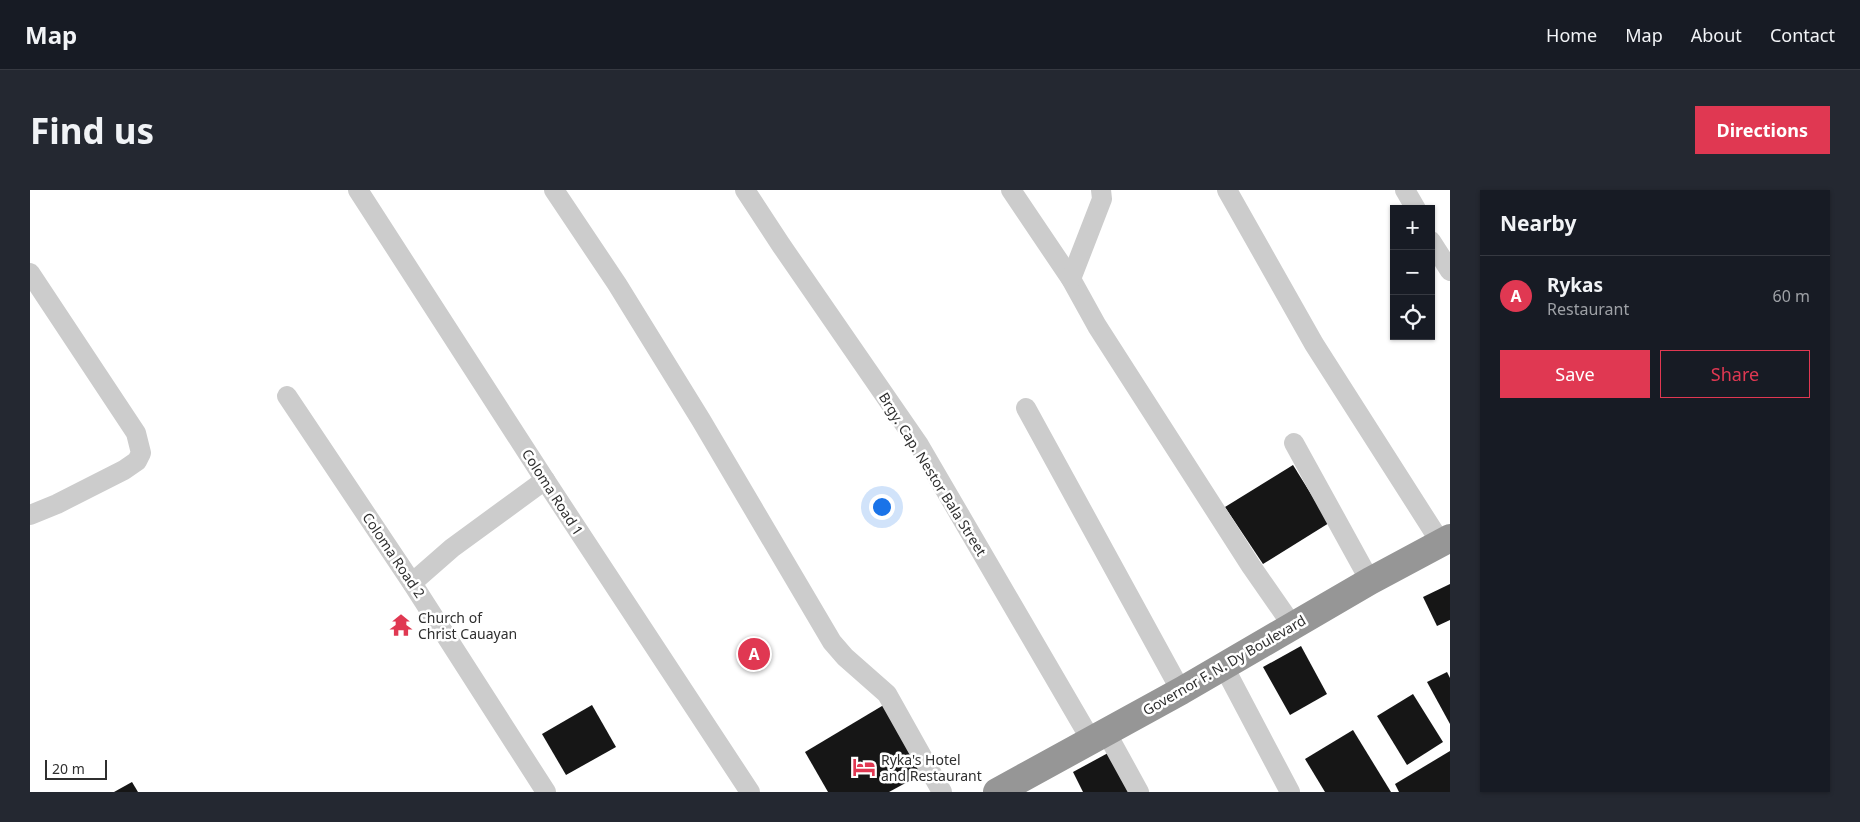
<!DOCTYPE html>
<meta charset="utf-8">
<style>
:root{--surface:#171b24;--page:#242831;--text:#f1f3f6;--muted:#9ea1a6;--line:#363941;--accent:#e03852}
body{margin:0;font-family:"Noto Sans",sans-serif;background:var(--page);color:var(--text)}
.controls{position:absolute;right:15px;top:15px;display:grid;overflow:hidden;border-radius:0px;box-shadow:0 1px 4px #0004}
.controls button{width:45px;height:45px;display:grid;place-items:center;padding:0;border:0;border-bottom:1px solid var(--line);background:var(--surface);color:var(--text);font:25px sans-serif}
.scale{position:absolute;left:15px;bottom:12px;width:62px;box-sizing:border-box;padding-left:5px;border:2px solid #2f2f2f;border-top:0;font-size:14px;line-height:18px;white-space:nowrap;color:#2f2f2f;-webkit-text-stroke:4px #fff;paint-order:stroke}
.you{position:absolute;left:851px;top:316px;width:18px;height:18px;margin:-12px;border:4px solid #fff;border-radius:50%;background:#1a73e8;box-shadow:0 0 0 8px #1a73e833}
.badge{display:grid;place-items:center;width:32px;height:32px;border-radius:50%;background:var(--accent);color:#fff;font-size:16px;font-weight:700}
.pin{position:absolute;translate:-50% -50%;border:2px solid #fff;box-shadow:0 1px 5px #0006}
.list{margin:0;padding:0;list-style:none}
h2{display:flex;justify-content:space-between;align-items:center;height:65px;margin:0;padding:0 20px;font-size:21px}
h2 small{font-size:16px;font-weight:400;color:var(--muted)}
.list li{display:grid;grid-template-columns:32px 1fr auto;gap:15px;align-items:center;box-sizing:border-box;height:80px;padding:0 20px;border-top:1px solid var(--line)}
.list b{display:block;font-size:19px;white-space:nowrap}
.list p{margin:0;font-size:16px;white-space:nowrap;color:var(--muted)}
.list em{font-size:16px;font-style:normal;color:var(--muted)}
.actions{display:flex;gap:10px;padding:15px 20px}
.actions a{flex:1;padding:11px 0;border:1px solid var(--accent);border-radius:0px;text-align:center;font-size:18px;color:var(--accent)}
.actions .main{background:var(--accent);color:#fff}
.icon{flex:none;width:28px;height:28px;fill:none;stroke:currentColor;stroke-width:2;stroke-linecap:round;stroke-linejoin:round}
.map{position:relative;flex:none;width:1420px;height:602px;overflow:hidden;border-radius:0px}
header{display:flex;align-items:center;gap:30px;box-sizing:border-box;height:70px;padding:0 25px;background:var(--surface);border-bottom:1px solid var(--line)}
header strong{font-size:24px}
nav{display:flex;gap:28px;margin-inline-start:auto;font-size:18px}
.intro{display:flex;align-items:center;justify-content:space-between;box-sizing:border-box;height:120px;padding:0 30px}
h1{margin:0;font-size:35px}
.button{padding:12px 22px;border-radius:0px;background:var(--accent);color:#fff;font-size:18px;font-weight:700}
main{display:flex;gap:30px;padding:0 30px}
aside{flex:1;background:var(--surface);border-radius:0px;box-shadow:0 1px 4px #0004}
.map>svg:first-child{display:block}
.building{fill:#161616}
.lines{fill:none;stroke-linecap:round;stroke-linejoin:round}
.minor{stroke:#ccc;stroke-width:20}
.highway{stroke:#969696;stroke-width:28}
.labels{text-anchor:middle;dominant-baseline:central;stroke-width:5;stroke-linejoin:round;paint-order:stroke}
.street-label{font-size:14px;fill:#2f2f2f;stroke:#fff}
.poi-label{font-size:14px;fill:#2f2f2f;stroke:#fff;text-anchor:start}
</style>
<header>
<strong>Map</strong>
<nav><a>Home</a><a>Map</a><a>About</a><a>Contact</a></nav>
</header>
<div class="intro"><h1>Find us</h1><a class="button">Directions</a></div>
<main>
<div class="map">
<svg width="1420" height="602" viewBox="0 0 1420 602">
<rect width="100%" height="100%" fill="#fff"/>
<!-- building -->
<g class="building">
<polygon points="1263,275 1299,333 1233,374 1195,317"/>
<polygon points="1420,394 1420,430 1407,436 1393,407"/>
<polygon points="1271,456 1297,504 1260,525 1233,477"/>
<polygon points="1417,482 1420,488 1420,534 1397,492"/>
<polygon points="1383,504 1413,552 1377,575 1347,526"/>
<polygon points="857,513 894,583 859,602 798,602 775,562"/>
<polygon points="562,515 586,557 536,585 512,544"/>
<polygon points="1323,540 1361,602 1295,602 1275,569"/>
<polygon points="1420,561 1420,602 1369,602 1365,594"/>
<polygon points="1078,563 1099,602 1053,602 1043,582"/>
<polygon points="102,592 108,602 84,602"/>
</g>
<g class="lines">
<!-- minor -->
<g class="minor">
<polyline points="328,0 515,290 720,602"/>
<polyline points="524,0 587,94 671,230 802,452 815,467 857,504 912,602"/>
<polyline points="715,0 751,55 889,255 1061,550"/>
<polyline points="981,0 1041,89 1067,136 1221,376 1262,435"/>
<polyline points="1197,0 1284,154 1411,353"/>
<polyline points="1375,0 1386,19"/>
<polyline points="1401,51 1420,81"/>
<polyline points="0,83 106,243 111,263 107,271 94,280 27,314 0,325"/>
<polyline points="1041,89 1072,9 1071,0"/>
<polyline points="257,206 382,393 516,602"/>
<polyline points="996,218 1151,501"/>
<polyline points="1264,253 1340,391"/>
<polyline points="382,393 422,358 515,290"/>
<polyline points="1193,475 1260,602"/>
<polyline points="1076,542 1109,602"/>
</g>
<!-- highway -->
<polyline class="highway" points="967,602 1151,501 1340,391 1420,348"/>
</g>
<!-- icons -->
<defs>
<symbol id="temple-bare" viewBox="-9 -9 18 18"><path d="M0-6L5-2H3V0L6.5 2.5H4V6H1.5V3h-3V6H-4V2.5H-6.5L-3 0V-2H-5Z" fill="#e03852" stroke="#fff" stroke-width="2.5" paint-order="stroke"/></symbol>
<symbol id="hotel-bare" viewBox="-9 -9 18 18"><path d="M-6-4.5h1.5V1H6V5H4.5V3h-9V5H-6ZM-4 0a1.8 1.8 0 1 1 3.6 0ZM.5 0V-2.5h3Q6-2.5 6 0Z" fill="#e03852" stroke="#fff" stroke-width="2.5" paint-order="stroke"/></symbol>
</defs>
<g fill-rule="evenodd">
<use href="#temple-bare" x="355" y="419" width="32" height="32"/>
<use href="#hotel-bare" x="818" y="561" width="32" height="32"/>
</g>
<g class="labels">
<!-- street labels -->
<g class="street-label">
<text transform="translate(903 284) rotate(58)">Brgy. Cap. Nestor Bala Street</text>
<text transform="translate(523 302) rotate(57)">Coloma Road 1</text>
<text transform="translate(364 365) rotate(56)">Coloma Road 2</text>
<text transform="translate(1194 475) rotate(-30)">Governor F. N. Dy Boulevard</text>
</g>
<!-- poi labels -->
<g class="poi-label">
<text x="388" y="427">Church of<tspan x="388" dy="16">Christ Cauayan</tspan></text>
<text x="851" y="569">Ryka's Hotel<tspan x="851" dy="16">and Restaurant</tspan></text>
</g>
</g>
</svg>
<div class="controls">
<button>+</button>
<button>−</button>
<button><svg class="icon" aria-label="locate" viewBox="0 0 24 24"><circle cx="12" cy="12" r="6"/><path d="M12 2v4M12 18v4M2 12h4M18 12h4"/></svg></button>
</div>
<div class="scale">20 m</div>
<div class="you"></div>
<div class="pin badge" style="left:724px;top:464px">A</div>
</div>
<aside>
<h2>Nearby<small></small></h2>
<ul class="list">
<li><span class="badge">A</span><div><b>Rykas</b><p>Restaurant</p></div><em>60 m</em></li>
</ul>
<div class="actions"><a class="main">Save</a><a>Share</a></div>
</aside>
</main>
